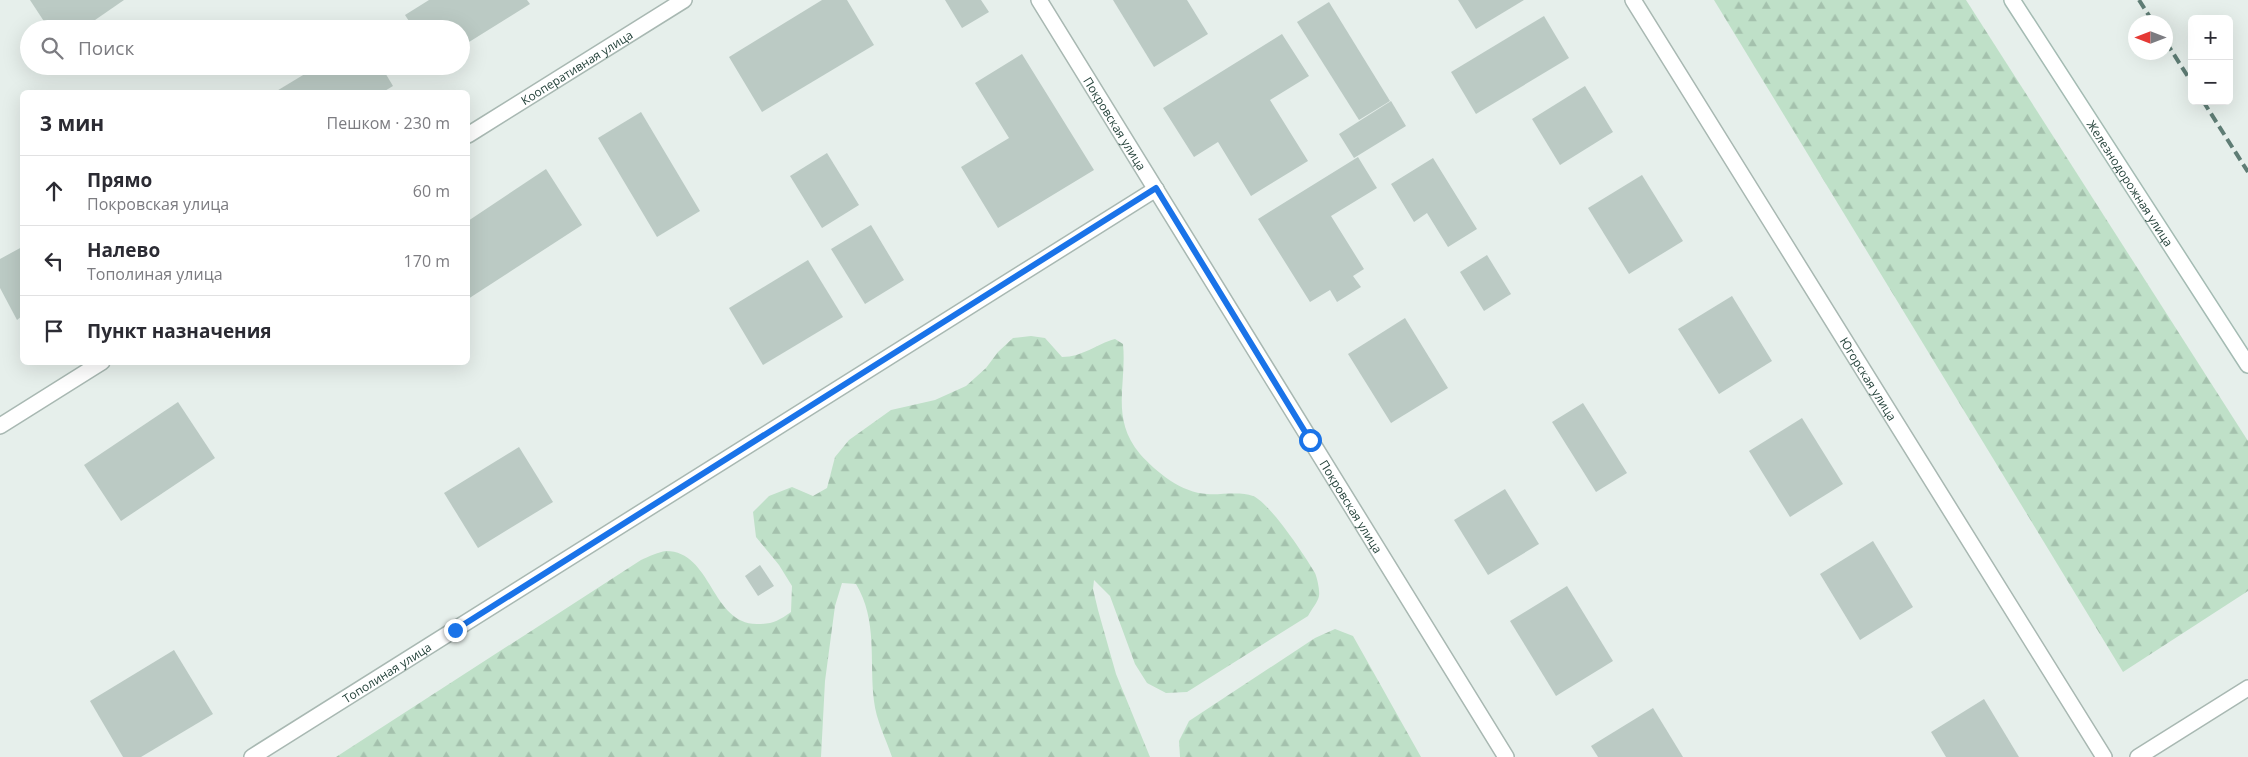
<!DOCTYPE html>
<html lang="ru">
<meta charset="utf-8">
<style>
:root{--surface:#fff;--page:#f2f2f3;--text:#2b2b33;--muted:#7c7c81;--line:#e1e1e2}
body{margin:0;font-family:"Open Sans",sans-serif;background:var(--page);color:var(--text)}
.controls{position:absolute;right:15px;top:15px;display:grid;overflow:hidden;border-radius:8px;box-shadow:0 5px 20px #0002}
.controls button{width:45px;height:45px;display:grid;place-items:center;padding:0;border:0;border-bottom:1px solid var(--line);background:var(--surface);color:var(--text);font:25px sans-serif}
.compass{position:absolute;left:2128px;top:15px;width:45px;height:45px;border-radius:50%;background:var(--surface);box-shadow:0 5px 20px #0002;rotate:270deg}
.stop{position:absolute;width:15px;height:15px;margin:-11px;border:4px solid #1a73e8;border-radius:50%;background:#fff}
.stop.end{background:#1a73e8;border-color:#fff;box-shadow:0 1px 5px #0008}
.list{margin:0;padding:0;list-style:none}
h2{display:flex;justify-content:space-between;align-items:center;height:65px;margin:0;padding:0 20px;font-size:21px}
h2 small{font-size:16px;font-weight:400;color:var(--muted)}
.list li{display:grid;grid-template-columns:32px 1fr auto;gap:15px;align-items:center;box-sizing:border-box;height:70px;padding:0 20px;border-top:1px solid var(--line)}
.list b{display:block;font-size:19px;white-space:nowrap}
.list p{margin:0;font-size:16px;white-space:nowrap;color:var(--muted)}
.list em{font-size:16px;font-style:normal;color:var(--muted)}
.icon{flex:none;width:28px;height:28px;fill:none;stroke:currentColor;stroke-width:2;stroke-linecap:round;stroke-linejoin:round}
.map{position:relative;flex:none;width:2248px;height:757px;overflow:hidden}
.search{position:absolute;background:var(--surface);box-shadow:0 5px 20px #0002;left:20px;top:20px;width:450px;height:55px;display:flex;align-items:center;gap:12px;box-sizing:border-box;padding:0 18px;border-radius:28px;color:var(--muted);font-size:19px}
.panel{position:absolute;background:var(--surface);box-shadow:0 5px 20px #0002;left:20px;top:90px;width:450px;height:275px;border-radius:8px}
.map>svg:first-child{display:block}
.forest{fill:url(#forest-firs)}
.building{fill:#bbcac4}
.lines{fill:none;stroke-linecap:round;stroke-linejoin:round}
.minor-casing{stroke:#a8b8b2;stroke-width:18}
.secondary-casing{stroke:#a4bbb3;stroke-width:18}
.minor{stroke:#fff;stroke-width:15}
.secondary{stroke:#fff;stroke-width:15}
.rail{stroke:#5f7d75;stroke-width:4;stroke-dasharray:10 5;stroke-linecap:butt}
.route{stroke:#1a73e8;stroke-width:6}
.labels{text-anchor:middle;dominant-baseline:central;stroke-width:4;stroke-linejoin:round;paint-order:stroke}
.street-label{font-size:12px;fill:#24423a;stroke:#f7fbf9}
</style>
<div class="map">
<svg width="2248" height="757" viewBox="0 0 2248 757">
<defs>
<pattern id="forest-firs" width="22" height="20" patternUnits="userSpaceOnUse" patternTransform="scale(1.25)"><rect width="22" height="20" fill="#bfe0c8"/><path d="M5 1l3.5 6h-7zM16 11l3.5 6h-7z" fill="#a4c1ad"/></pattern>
</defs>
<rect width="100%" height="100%" fill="#e6efeb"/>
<!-- forest -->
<g class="forest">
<polygon points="1714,0 1966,0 2248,441 2248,591 2123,672"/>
<path d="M1031 336 1045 338 1062 357C1083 357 1096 344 1115 339L1123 344C1127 384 1110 418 1140 454 1156 472 1182 493 1207 494 1221 495 1240 491 1253 496 1270 503 1305 556 1315 573 1317 578 1320 590 1319 596 1318 602 1311 610 1308 616L1187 692 1166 693 1147 683 1135 664 1110 596 1094 580 1093 589 1098 610 1116 674 1150 757H892C886 739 876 720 874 701 869 661 878 621 856 584L842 583 835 606 825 681 821 757H336L641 560C648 557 658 552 666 551 712 551 711 624 757 624 773 624 778 621 791 612L792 586 779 565 756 537 753 512 769 496 792 487 813 496 827 488 835 457 849 440 891 410 935 400 966 386 986 368 998 352 1013 338Z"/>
<polygon points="1335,629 1353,636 1421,757 1180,757 1179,741 1189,721 1315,638"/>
</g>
<!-- building -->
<g class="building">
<polygon points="30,0 124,0 82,29 49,29"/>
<polygon points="429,0 527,0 530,4 461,47 461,29 414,29 405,15"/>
<polygon points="822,0 847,0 874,45 762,112 729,57"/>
<polygon points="945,0 981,0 989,12 962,28"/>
<polygon points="1113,0 1187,0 1208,34 1154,67"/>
<polygon points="1458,0 1524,0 1476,29"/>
<polygon points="1329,2 1390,101 1359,120 1297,22"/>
<polygon points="1544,16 1569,58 1476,114 1451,72"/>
<polygon points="1282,34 1309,76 1270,100 1308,161 1251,196 1218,142 1194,157 1163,108"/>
<polygon points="1022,54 1094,170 998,228 961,167 1009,138 975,83"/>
<polygon points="318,66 381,66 393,86 383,92 275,92"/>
<polygon points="1585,86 1613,132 1560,165 1532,119"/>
<polygon points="1391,101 1406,126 1354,158 1339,134"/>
<polygon points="641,112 700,211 657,237 598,138"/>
<polygon points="827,153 859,205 822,228 790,176"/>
<polygon points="1358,157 1377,188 1331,216 1364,269 1353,276 1361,287 1337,302 1330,290 1310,302 1258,219"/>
<polygon points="1433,158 1477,229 1448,247 1427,213 1414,222 1391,184"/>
<polygon points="546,169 582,225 468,299 468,221"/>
<polygon points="1642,175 1683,241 1629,274 1588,208"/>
<polygon points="871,225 904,280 865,304 831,249"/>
<polygon points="22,247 22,316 17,320 0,288 0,259"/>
<polygon points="1487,255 1511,294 1484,311 1460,272"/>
<polygon points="808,260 843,317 763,365 729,308"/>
<polygon points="1732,296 1772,361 1719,394 1678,329"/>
<polygon points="1405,318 1448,388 1391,423 1348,354"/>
<polygon points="178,402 215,458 121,521 84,465"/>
<polygon points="1583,403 1627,473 1596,492 1552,422"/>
<polygon points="1802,418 1843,484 1790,517 1749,451"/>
<polygon points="519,447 553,502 478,548 444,493"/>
<polygon points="1505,489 1539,544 1488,575 1454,520"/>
<polygon points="1873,541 1913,607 1860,640 1820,574"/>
<polygon points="760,565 774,586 758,596 745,576"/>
<polygon points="1567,586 1613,661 1556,696 1510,621"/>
<polygon points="174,650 213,714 141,757 123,757 90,701"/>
<polygon points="1984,699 2019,757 1946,757 1931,732"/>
<polygon points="1653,708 1683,757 1598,757 1591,746"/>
</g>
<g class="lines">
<defs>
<g id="minor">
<path id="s1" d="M1039 0 1506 757"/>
<path id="s2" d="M1633 0 2104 757"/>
<path id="s3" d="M468 135 684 0"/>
<polyline points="0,426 102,362"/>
<path id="s4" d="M252 757 1156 189"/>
<polyline points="2138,757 2248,688"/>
</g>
<g id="secondary">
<path id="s5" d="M2012 0 2248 365"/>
</g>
</defs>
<!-- minor casing -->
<use href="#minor" class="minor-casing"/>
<!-- secondary casing -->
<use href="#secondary" class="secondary-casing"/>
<!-- minor -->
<use href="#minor" class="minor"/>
<!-- secondary -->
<use href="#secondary" class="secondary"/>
<!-- rail -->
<g class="rail">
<polyline points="2139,0 2153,22"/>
<polyline points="2166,42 2192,83"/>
<polyline points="2203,101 2248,172"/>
</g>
</g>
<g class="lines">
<!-- route -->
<polyline class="route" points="455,630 1156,188 1310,440"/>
</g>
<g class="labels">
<!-- street labels -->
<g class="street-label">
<text stroke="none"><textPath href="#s3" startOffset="128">Кооперативная улица</textPath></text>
<text stroke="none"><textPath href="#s1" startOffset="145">Покровская улица</textPath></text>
<text stroke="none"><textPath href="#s5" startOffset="218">Железнодорожная улица</textPath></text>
<text stroke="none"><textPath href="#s2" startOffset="446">Югорская улица</textPath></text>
<text stroke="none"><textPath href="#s1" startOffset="595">Покровская улица</textPath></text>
<text stroke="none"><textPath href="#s4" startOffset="159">Тополиная улица</textPath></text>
</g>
</g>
</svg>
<div class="controls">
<button>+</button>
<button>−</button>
</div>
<svg class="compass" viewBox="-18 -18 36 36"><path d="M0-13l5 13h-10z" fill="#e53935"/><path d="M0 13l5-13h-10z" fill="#7c7c81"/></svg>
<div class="stop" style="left:1310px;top:440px"></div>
<div class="stop end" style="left:455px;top:630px"></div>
<div class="search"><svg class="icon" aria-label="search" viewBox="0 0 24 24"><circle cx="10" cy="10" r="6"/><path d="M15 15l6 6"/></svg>Поиск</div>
<section class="panel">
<h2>3 мин<small>Пешком · 230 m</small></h2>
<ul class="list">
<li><svg class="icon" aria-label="ahead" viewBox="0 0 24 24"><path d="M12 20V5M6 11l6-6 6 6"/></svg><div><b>Прямо</b><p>Покровская улица</p></div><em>60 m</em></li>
<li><svg class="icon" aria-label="left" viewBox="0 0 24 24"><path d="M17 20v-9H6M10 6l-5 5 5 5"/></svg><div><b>Налево</b><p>Тополиная улица</p></div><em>170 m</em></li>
<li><svg class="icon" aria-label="arrive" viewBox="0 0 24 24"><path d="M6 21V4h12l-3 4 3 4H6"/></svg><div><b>Пункт назначения</b></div></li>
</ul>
</section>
</div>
